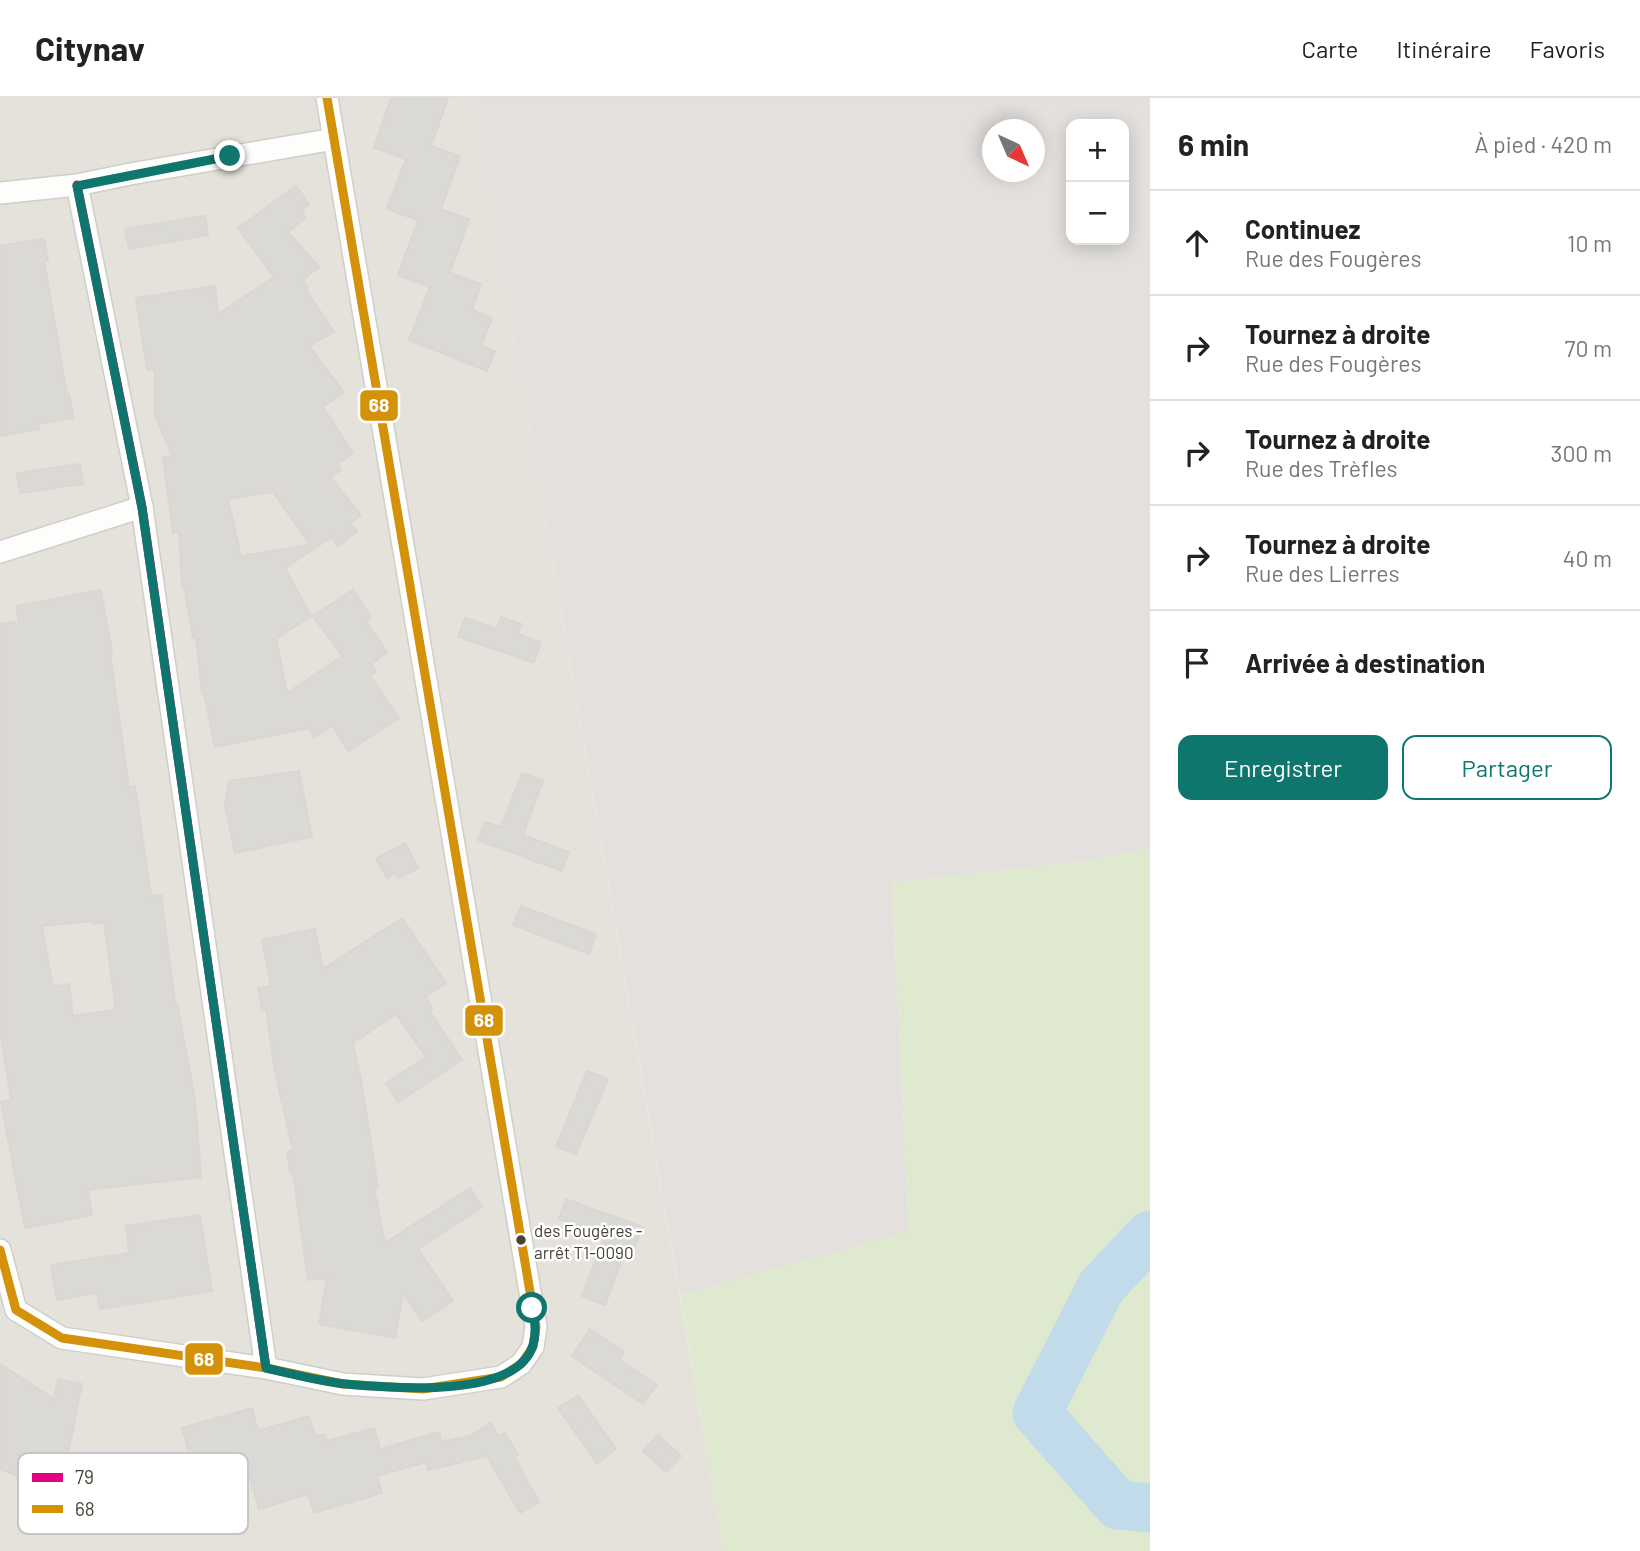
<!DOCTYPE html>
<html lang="fr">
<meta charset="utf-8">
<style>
:root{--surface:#fff;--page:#f6f6f6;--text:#222;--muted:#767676;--line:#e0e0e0;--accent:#0f766e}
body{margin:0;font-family:Barlow,sans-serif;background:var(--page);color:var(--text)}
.controls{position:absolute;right:21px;top:21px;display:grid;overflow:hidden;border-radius:14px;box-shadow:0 4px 18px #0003}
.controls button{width:63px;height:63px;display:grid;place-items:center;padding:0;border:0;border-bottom:2px solid var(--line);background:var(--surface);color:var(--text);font:35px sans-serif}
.compass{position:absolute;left:982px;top:21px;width:63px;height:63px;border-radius:50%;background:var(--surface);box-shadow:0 4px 18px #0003;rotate:136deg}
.stop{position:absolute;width:21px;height:21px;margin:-16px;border:5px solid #0f766e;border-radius:50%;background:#fff}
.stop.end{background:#0f766e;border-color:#fff;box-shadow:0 2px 7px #0008}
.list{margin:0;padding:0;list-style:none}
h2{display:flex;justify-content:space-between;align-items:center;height:91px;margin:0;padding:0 28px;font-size:30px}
h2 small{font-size:23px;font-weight:400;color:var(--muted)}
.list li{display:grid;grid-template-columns:46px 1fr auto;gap:21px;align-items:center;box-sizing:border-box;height:105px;padding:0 28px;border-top:2px solid var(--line)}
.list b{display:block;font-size:26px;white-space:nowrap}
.list p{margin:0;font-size:23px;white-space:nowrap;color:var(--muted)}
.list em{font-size:23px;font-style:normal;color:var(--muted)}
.actions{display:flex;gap:14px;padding:21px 28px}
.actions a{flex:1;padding:16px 0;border:2px solid var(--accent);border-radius:14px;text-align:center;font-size:24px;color:var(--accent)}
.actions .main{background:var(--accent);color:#fff}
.icon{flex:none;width:38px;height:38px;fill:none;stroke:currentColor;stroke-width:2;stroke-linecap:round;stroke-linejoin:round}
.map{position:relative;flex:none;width:1150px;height:1453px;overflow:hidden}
header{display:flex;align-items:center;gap:42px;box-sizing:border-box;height:98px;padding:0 35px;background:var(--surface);border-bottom:2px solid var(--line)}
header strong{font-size:33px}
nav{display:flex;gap:38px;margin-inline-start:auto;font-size:24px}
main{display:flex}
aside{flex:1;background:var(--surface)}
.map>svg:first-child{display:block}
.residential{fill:#e5e2db}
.industrial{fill:#e3e0dd;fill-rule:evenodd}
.green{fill:#dfe9d0}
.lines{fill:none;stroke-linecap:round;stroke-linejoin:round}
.river{stroke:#c2dbeb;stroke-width:49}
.building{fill:#dbd9d5;stroke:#dad7d3;stroke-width:2;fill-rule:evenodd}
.street-casing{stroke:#d0cecb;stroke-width:24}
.street{stroke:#fdfdfc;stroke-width:21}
.bus-1-casing{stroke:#fff;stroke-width:14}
.bus-2-casing{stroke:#fff;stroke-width:14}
.bus-1{stroke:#e5007d;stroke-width:9}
.bus-2{stroke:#d4920b;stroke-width:9}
.route{stroke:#0f766e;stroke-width:9}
.bus-dot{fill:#474239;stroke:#fff;stroke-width:2.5}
.labels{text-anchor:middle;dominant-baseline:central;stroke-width:5;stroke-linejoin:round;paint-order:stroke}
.bus-label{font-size:17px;fill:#474239;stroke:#fff;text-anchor:start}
.key{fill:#fff;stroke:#c8c6c4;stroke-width:2}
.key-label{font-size:19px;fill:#474239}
.line-badge{stroke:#fff;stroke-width:2.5}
.badge-label{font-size:19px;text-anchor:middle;font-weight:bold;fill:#fff}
</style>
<header>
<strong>Citynav</strong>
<nav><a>Carte</a><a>Itinéraire</a><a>Favoris</a></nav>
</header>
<main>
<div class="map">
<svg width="1150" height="1453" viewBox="0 0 1150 1453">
<rect width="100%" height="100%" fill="#f2f0ed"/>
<!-- residential -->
<polygon class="residential" points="0,0 472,0 724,1453 0,1453"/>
<!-- industrial -->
<path class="industrial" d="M472 0H1150V750L1095 762 892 785 909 1134 680 1197ZM1071 26H1124V142H1071ZM992 32H1034V74H992Z"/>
<!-- green -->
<polygon class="green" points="1150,750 1150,1453 724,1453 680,1197 909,1133 892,785 1095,762"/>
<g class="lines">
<!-- river -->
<polyline class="river" points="1150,1137 1101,1189 1037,1315 1118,1407 1150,1410"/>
</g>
<!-- building -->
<g class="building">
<polygon points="391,0 448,0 431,48 460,58 441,111 469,121 450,175 481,186 472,212 492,220 481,248 495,253 487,273 409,242 430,189 398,177 418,122 387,111 406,61 374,50"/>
<path d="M296 88 309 106 301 112 306 120 288 134 319 169 303 182 308 190 306 192 334 234 309 248 344 294 323 309 353 355 338 366 341 372 330 379 361 417 350 425 357 433 338 448 332 439 285 470 311 518 276 541 287 595 342 558 313 518 353 492 371 519 366 523 387 554 371 566 376 574 370 578 399 620 348 653 332 628 314 639 309 630 215 649 204 595 202 596 196 539 193 540 184 488H182L179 434 173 435 163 359 172 358 155 317V271L147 272 136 200 215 188 218 216 274 179 238 130ZM273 394 310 447 241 458 228 401Z"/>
<polygon points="205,118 208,137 129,151 125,131"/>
<polygon points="44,141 48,163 44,163 67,296 69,296 74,320 38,326 39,331 0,338 0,148"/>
<polygon points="80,366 83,386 20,395 17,375"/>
<path d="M101 492 112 554 110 555 129 690 135 688 151 798 161 797 175 904H177L195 1002 201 1079 88 1092 92 1117 25 1130 1 1004 11 1002 0 932V526L19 524 16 508ZM92 823 93 826 104 824 116 912 73 918 69 886 53 889 42 828Z"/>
<polygon points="501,519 521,526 518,536 541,544 534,565 458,539 465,520 497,531"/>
<polygon points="299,673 312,739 235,755 225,707 229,683"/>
<polygon points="522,675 543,682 523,737 569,754 562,773 478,742 485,724 501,729"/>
<polygon points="405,745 418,770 399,780 395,775 387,780 376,761"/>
<polygon points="521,808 596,836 589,856 513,827"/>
<polygon points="402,820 446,885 425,899 432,910 429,912 462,962 398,1004 386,985 426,959 396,916 358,942 354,937 355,944 353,945 361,982 378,1089 374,1090 385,1145 470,1090 482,1109 418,1151 453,1203 422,1223 403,1195 395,1240 319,1226 327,1180 308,1182 293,1074 290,1074 287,1054 293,1053 275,973 266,912 262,912 258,890 271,888 262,842 315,831 323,871"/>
<polygon points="587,973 608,981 576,1056 556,1049"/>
<polygon points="566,1101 643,1129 635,1149 628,1146 605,1207 582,1198 605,1138 559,1121"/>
<polygon points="200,1117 212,1193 100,1211 97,1195 57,1202 51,1167 129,1155 126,1128"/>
<polygon points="590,1231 624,1254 619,1262 657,1287 643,1306 572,1258"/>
<polygon points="0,1266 54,1301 58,1281 82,1286 65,1372 28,1364 22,1380 0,1371"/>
<polygon points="578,1297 616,1351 597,1365 558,1310"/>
<polygon points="252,1310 258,1333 309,1318 316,1339 324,1336 327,1343 374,1330 380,1351 439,1334 441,1344 470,1338 491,1325 499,1338 505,1335 518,1357 514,1359 539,1404 520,1415 487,1358 428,1372 426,1364 377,1378 382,1395 314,1415 308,1396 259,1411 249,1377 200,1392 182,1330"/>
<polygon points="658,1337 681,1358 666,1374 643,1353"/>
</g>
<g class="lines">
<defs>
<g id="street">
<polyline points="77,87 142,409 266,1270"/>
<polyline points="0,95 77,87 130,76 334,41"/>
<polyline points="0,454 142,409"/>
<polyline points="0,1152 16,1212 62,1240 266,1270 343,1286 423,1291 501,1279 521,1266 533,1249 536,1229 327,0"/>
</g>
</defs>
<!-- street casing -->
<use href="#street" class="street-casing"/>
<!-- street -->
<use href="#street" class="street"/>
<defs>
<polyline id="bus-1" points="77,87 142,409 266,1270"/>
<polyline id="bus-2" points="0,1152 16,1212 62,1240 266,1270 343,1286 423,1291 501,1279 521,1266 533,1249 536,1229 327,0"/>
</defs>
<!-- bus-1 casing -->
<use href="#bus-1" class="bus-1-casing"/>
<!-- bus-2 casing -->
<use href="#bus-2" class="bus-2-casing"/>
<!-- bus-1 -->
<use href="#bus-1" class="bus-1"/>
<!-- bus-2 -->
<use href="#bus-2" class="bus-2"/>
</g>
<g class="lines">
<!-- route -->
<path class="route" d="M230 58 77 88 142 410 266 1270C292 1276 319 1283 345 1286 389 1290 517 1302 533 1247 537 1234 535 1222 532 1210"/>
</g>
<!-- markers -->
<circle class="bus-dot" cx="521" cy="1142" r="6"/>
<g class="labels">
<!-- bus labels -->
<g class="bus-label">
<text x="534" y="1132">des Fougères -<tspan x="534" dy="22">arrêt T1-0090</tspan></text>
</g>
</g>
<!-- legend -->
<rect x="18" y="1355" width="230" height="81" rx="10" class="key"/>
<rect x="32" y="1375" width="31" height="9" fill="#e5007d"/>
<rect x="32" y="1407" width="31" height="8" fill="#d4920b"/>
<g class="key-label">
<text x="75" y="1386">79</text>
<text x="75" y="1418">68</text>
</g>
<g class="line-badge">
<rect x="359" y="291" width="40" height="33" rx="7" fill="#d4920b"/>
<rect x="464" y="906" width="40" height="33" rx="7" fill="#d4920b"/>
<rect x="184" y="1244" width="40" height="34" rx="7" fill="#d4920b"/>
</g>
<g class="badge-label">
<text x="379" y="314">68</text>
<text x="484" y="929">68</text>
<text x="204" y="1268">68</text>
</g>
</svg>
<div class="controls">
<button>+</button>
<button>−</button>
</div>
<svg class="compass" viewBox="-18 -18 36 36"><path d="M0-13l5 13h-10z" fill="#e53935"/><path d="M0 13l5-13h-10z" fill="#767676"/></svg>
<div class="stop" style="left:532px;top:1210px"></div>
<div class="stop end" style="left:230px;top:58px"></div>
</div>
<aside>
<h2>6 min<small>À pied · 420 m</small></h2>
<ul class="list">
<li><svg class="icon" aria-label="ahead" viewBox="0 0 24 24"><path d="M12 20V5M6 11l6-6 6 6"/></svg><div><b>Continuez</b><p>Rue des Fougères</p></div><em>10 m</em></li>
<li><svg class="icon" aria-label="right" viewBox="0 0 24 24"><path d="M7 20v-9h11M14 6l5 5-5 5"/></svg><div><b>Tournez à droite</b><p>Rue des Fougères</p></div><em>70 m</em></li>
<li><svg class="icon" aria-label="right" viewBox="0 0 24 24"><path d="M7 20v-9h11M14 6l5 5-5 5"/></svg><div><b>Tournez à droite</b><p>Rue des Trèfles</p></div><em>300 m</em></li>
<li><svg class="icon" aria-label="right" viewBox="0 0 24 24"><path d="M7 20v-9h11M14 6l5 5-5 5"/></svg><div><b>Tournez à droite</b><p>Rue des Lierres</p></div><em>40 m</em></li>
<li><svg class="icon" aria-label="arrive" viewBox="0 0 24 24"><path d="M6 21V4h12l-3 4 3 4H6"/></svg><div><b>Arrivée à destination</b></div></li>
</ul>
<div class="actions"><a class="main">Enregistrer</a><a>Partager</a></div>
</aside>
</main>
